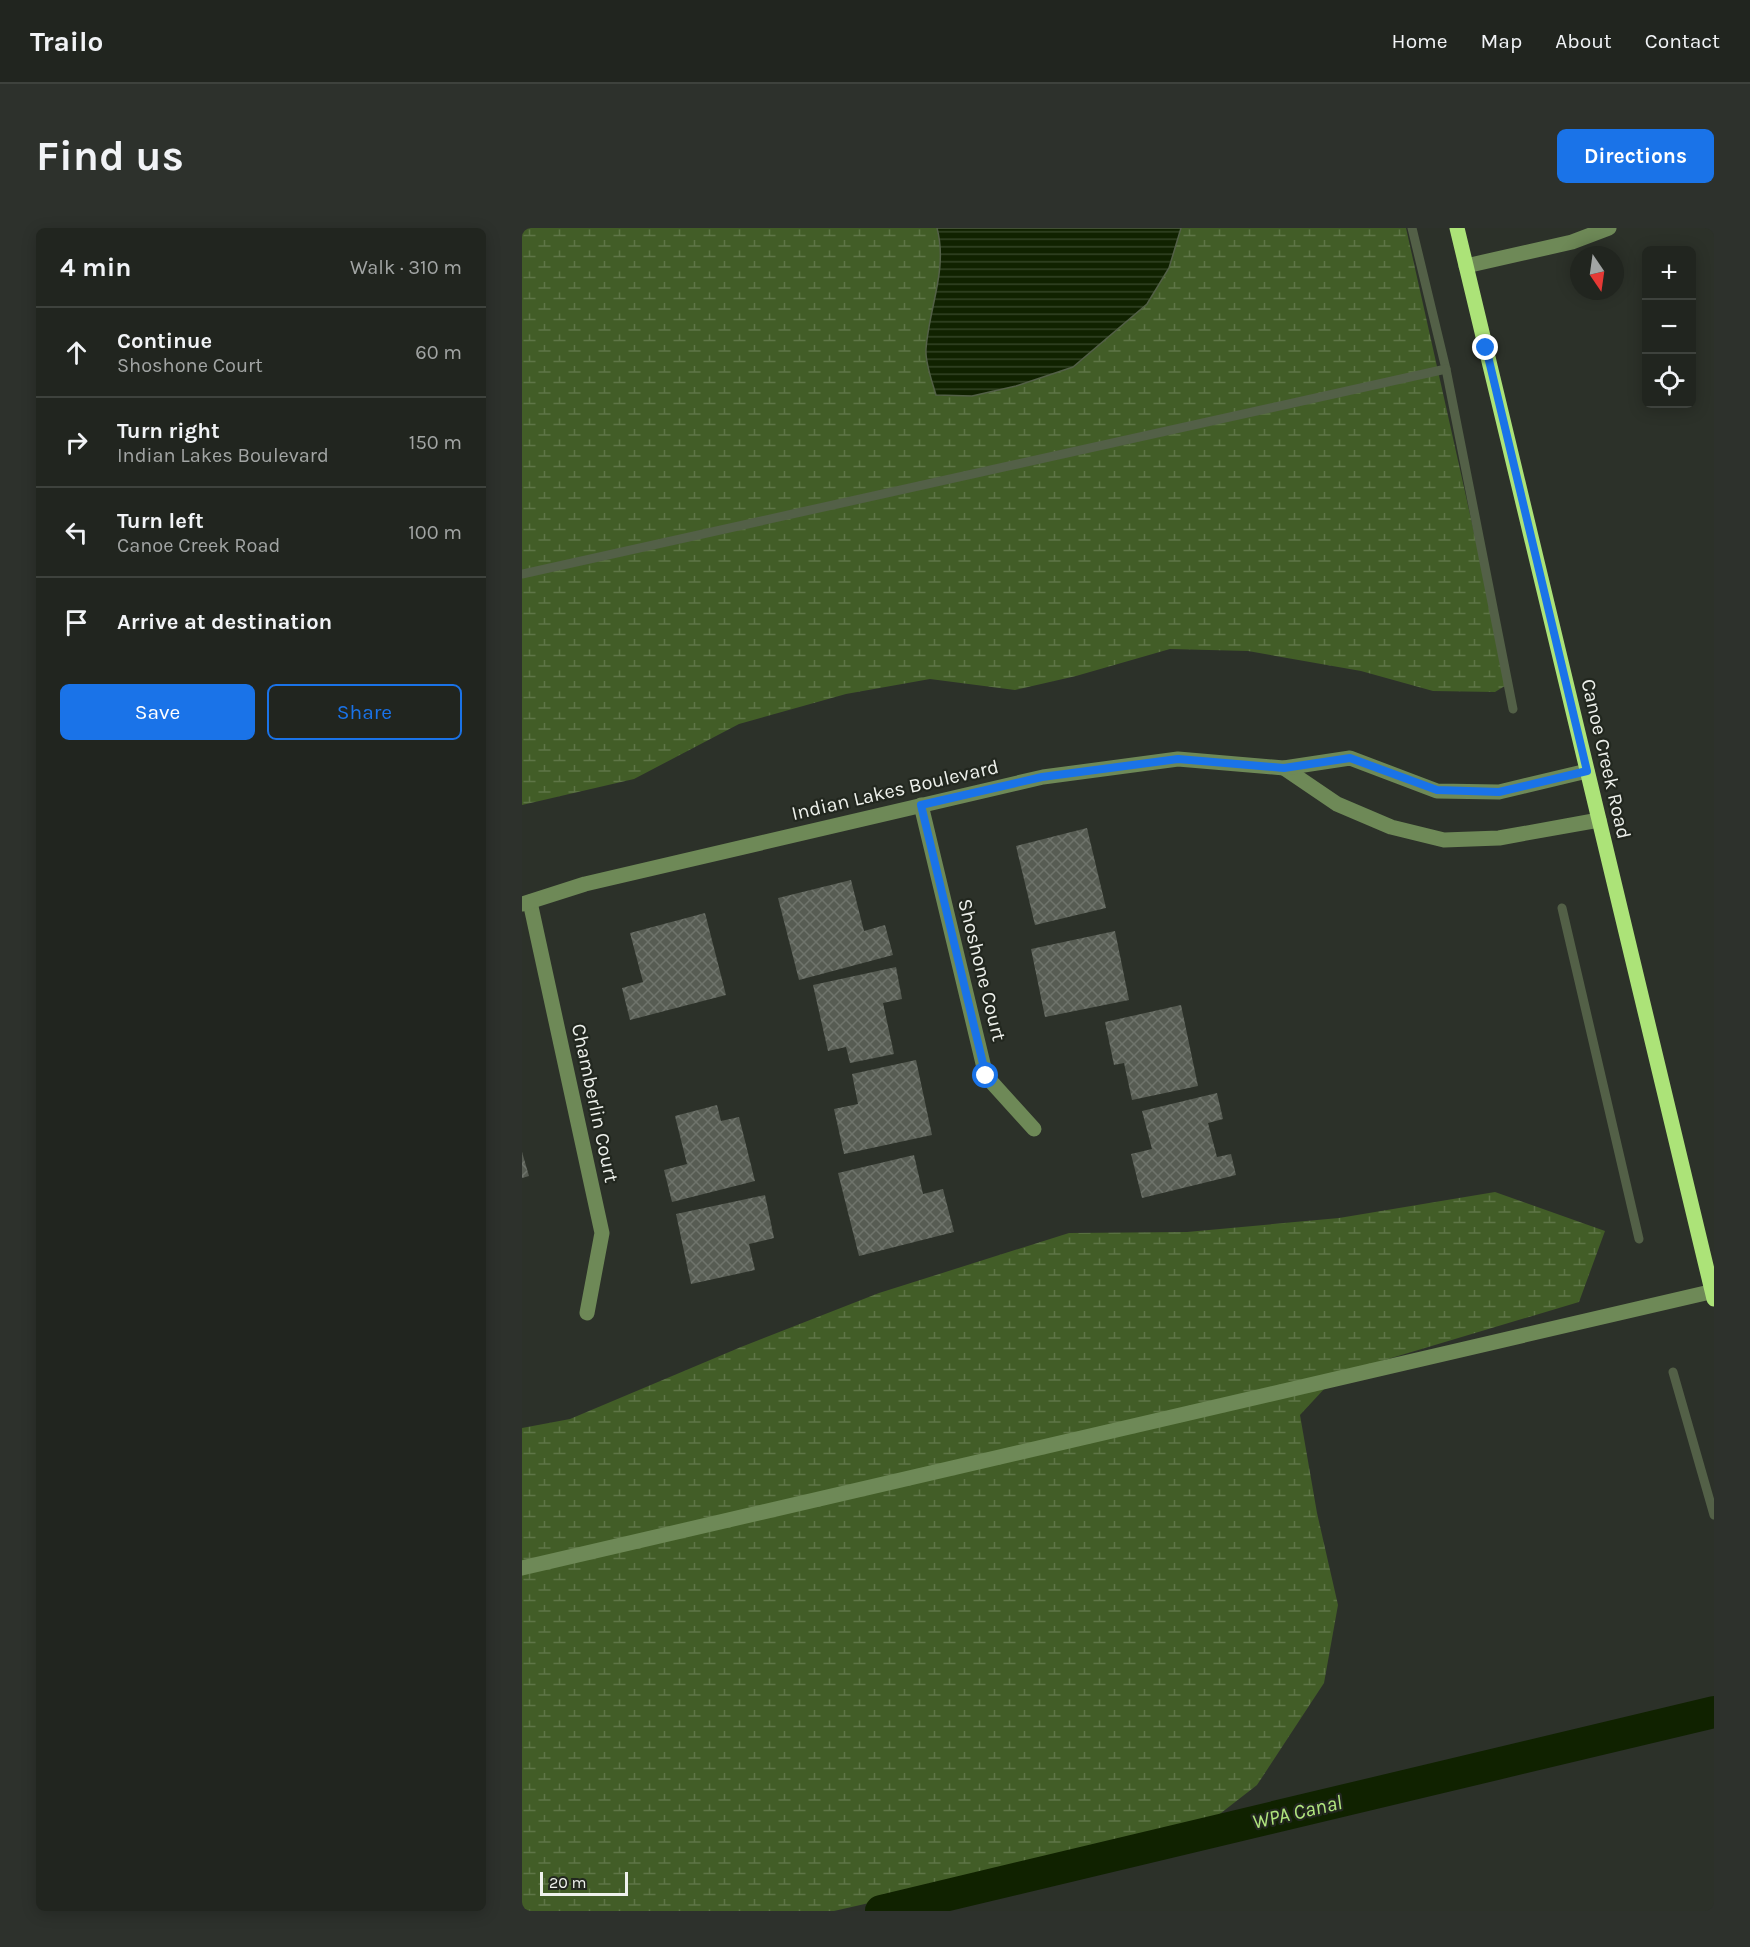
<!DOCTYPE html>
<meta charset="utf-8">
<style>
:root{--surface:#21251f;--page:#2d312c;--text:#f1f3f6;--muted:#a2a5a4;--line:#3e423d;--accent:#1a73e8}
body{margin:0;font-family:Karla,sans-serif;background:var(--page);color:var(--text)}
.controls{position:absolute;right:18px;top:18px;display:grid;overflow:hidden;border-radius:9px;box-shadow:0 3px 15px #0003}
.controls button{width:54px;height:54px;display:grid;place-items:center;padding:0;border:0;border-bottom:2px solid var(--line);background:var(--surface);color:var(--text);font:30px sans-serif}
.compass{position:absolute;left:1048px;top:18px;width:54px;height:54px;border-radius:50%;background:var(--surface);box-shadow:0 3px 15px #0003;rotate:167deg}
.scale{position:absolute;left:18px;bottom:15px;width:88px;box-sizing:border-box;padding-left:6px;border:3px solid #eef1ec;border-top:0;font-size:16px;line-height:21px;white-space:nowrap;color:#eef1ec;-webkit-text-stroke:4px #22271f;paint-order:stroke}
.stop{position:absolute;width:18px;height:18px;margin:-14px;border:4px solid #1a73e8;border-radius:50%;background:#fff}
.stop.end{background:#1a73e8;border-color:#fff;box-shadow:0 2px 6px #0008}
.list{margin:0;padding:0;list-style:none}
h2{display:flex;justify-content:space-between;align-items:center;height:78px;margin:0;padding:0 24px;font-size:26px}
h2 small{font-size:20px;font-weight:400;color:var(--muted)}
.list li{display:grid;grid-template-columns:39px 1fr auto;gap:18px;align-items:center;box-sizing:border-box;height:90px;padding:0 24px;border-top:2px solid var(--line)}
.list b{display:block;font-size:22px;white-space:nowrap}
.list p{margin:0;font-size:20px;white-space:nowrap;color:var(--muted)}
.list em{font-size:20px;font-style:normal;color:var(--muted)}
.actions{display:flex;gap:12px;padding:18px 24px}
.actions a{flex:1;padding:14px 0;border:2px solid var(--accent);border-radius:9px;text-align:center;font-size:21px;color:var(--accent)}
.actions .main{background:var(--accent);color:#fff}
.icon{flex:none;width:33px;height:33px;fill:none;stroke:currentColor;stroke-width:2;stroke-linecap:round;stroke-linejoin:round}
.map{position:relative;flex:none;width:1192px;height:1683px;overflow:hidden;border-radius:9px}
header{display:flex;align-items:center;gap:36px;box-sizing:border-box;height:84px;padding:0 30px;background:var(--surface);border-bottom:2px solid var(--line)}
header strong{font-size:28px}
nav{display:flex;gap:33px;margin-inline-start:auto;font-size:21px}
.intro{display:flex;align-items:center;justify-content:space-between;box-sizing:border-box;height:144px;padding:0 36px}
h1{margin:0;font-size:42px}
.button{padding:15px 27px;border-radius:9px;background:var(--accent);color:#fff;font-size:21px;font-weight:700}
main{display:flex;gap:36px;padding:0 36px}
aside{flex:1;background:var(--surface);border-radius:9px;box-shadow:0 3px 15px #0003}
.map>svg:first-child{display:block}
.wetland{fill:url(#wetland-marsh)}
.water{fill:url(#water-rules);stroke:#536047;stroke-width:1.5}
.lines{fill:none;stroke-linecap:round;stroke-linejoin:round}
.stream{stroke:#536047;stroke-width:9}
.canal{stroke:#102200;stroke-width:32}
.building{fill:url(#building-cross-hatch)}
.minor{stroke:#6e8957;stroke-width:15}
.major{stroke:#ace378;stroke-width:15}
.route{stroke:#1a73e8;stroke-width:8}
.labels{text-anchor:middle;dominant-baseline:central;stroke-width:4.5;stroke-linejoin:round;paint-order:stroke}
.street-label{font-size:20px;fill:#eef1ec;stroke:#22271f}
.water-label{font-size:21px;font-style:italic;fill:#b1e67e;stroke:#22271f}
</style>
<header>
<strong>Trailo</strong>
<nav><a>Home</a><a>Map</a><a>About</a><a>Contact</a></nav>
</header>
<div class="intro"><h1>Find us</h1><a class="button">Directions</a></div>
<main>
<aside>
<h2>4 min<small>Walk · 310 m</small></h2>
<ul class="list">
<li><svg class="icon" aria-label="ahead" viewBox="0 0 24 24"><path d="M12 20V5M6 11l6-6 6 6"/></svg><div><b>Continue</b><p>Shoshone Court</p></div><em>60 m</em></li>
<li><svg class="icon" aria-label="right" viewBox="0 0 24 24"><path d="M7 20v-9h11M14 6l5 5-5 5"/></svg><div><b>Turn right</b><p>Indian Lakes Boulevard</p></div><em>150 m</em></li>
<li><svg class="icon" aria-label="left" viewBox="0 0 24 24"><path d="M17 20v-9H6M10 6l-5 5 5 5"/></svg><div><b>Turn left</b><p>Canoe Creek Road</p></div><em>100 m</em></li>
<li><svg class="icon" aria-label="arrive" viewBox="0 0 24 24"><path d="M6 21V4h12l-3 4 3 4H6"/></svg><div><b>Arrive at destination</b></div></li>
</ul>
<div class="actions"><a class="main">Save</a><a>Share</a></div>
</aside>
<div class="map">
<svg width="1192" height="1683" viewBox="0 0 1192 1683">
<defs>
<pattern id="wetland-marsh" width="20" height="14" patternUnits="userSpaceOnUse" patternTransform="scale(1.5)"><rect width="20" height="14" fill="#425d27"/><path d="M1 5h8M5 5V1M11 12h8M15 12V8" fill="none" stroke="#5e7546"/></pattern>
<pattern id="water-rules" width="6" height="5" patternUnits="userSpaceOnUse" patternTransform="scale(1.5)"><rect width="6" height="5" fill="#102200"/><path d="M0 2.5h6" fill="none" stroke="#334325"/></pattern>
<pattern id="building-cross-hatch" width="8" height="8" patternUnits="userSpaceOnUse" patternTransform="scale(1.5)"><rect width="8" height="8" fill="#575c53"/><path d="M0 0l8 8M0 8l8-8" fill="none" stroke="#6f746c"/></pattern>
</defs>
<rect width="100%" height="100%" fill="#2c3129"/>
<!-- wetland -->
<g class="wetland">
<path d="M0 0H415C426 41 408 80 404 121 403 135 410 153 414 167L450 168 494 158 552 139 625 76 647 40 659 0H884L986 456 973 464 911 463 839 443 726 423 648 421 554 448 493 462 408 451 324 466 217 496 112 551 0 577Z"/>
<polygon points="973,964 1083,1003 1057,1074 816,1146 778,1187 795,1285 816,1377 802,1455 735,1557 681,1599 312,1683 0,1683 0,1200 48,1191 219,1119 357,1065 547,1005 665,1004 817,990"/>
</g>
<!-- water -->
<path class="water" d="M415 0H659L647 40 625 76 551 139 494 158 450 168 414 167C410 153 403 135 404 121 407 80 426 41 415 0Z"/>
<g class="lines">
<!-- stream -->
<g class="stream">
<polyline points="890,0 924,141"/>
<polyline points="0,346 924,141 991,481"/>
<polyline points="1040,680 1117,1011"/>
<polyline points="1151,1144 1192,1287"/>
</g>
<!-- canal -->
<polyline class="canal" points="359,1683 1192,1484"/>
</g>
<!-- building -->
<g class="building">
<polygon points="565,600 584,680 513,697 494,618"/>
<polygon points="329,652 342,703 363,697 371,727 277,752 256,670"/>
<polygon points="183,685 204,767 108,792 100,760 121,754 108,705"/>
<polygon points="593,703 607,772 523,789 509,721"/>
<polygon points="374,739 380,771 361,775 372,826 328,835 324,819 306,823 291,757"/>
<polygon points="659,777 676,858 610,872 602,835 592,837 583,794"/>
<polygon points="394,832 410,907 322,926 312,881 336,876 330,846"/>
<polygon points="695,865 701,891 686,895 695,929 709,926 714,947 620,970 609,926 630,921 620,883"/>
<polygon points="195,877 199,893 217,889 233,953 150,974 142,942 165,936 153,888"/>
<polygon points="0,924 7,948 0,950"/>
<polygon points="392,927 401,966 421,961 432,1004 337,1028 316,945"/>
<polygon points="243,967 252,1010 227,1016 233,1042 169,1056 154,986"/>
</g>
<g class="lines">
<!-- minor -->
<g class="minor">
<polyline points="944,38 1050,14 1087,0"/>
<polyline points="762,540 815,576 869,599 922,612 977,610 1077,592"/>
<polyline points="399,577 464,848 512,901"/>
<polyline points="8,674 80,1005 65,1085"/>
<polyline points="0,676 63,656 521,549 656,531 762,540 828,530 915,563 977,564 1065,543"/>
<polyline points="0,1340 1192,1063"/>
</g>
<!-- major -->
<polyline class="major" points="935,0 1192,1071"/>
</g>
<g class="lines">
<!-- route -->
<polyline class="route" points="464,848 399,577 520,549 656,531 762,540 828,530 915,562 977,564 1065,543 964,120"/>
</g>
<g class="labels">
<!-- street labels -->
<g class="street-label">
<text transform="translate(1084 531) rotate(77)">Canoe Creek Road</text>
<text transform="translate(373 562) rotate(-13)">Indian Lakes Boulevard</text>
<text transform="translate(460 742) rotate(76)">Shoshone Court</text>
<text transform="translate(73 875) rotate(78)">Chamberlin Court</text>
</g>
<!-- water labels -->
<g class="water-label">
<text transform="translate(775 1584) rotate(-13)">WPA Canal</text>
</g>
</g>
</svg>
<div class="controls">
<button>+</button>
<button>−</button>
<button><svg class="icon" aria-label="locate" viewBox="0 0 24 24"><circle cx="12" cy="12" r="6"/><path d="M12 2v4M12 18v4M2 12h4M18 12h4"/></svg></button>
</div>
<svg class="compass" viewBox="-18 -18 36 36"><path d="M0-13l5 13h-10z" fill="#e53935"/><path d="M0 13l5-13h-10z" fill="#a2a5a4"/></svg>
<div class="scale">20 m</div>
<div class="stop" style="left:464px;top:848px"></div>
<div class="stop end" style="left:964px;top:120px"></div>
</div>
</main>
